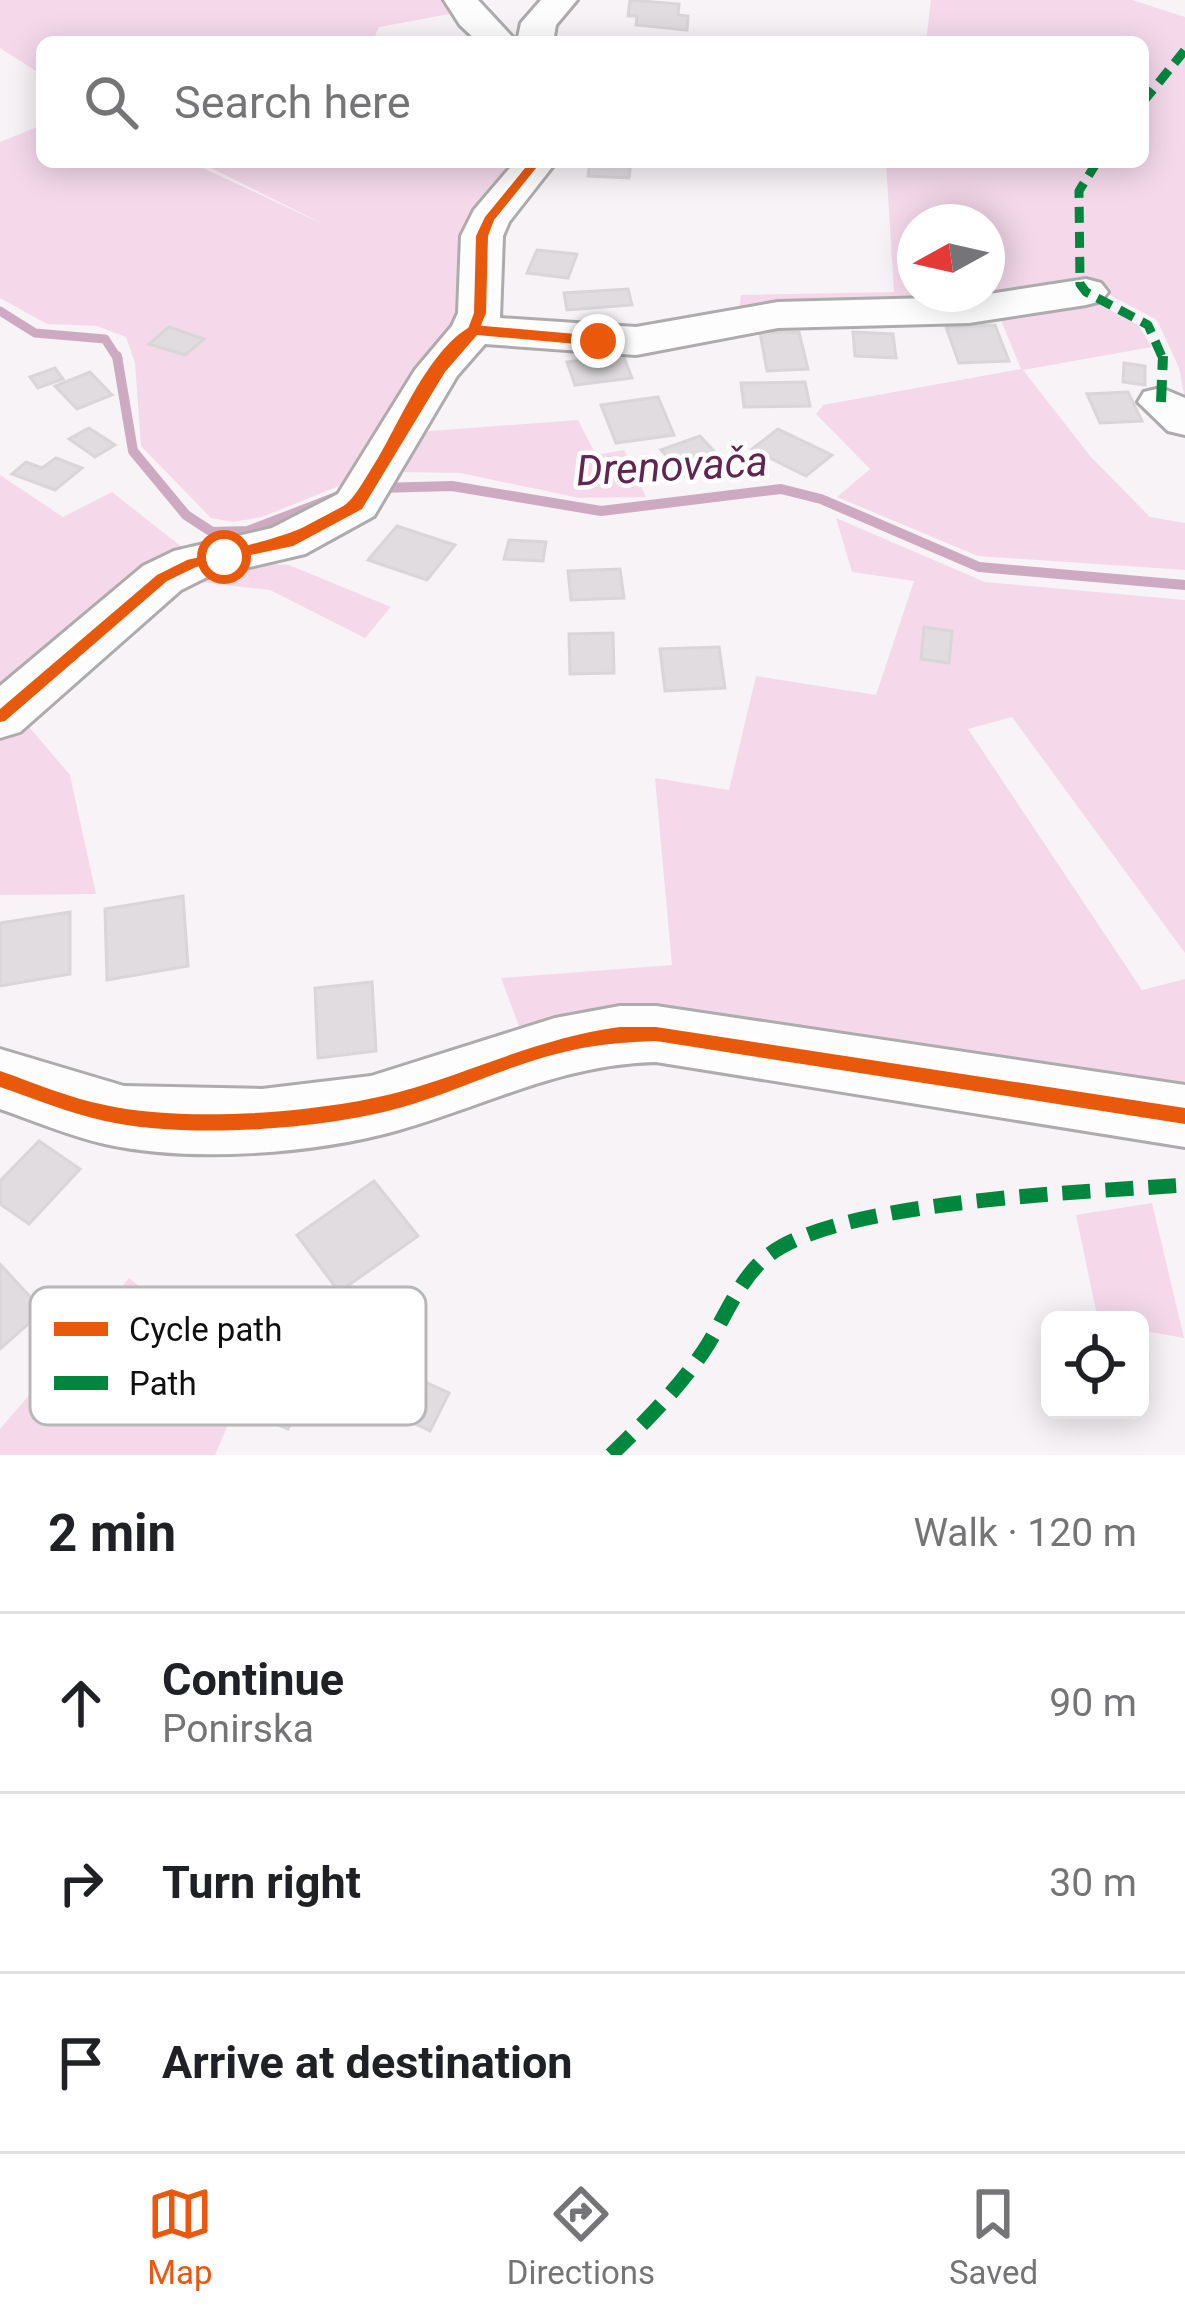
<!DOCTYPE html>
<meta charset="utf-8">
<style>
:root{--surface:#fff;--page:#f6f6f6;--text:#202124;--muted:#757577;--line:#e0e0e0;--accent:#ea580c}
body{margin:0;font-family:Roboto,sans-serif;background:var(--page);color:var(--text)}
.controls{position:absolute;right:36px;bottom:36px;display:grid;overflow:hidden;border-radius:18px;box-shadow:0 6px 30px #0003}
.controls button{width:108px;height:108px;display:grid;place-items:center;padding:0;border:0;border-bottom:3px solid var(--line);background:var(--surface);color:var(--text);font:60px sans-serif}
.compass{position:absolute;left:897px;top:204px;width:108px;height:108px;border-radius:50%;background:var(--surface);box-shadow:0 6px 30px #0003;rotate:262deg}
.stop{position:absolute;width:36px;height:36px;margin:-27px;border:9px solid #ea580c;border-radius:50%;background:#fff}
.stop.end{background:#ea580c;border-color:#fff;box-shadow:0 3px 12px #0008}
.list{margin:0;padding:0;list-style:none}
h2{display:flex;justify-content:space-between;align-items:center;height:156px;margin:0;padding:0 48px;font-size:51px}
h2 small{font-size:39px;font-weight:400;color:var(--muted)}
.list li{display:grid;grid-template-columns:78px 1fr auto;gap:36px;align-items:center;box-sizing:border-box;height:180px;padding:0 48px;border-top:3px solid var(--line)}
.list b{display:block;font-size:45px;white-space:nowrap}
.list p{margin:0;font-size:39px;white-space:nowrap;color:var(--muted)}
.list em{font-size:39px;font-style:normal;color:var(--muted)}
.icon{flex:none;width:66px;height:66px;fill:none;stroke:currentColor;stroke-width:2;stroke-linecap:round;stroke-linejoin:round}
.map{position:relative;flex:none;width:1185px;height:1455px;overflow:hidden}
.search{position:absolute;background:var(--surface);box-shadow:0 6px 30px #0003;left:36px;right:36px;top:36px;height:132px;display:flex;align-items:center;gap:30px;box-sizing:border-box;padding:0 42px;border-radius:18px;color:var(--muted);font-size:45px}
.sheet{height:696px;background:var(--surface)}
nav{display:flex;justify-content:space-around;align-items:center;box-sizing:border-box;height:168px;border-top:3px solid var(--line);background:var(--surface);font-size:33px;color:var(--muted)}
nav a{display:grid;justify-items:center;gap:6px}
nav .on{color:var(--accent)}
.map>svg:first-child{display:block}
.green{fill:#f5d9eb;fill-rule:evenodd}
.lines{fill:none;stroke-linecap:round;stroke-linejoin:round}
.stream-far1{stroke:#ceaac2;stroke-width:9}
.stream{stroke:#ceaac2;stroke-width:10}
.building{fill:#e0dcdf;stroke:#d9d6d8;stroke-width:3}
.minor-casing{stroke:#aeabad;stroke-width:6}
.minor{fill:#fefdfe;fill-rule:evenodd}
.quiet-far2{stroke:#00873e;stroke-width:9;stroke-dasharray:16 9;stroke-linecap:butt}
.quiet-far1{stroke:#00873e;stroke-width:10;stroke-dasharray:22 10;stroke-linecap:butt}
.quiet{stroke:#00873e;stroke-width:15;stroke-dasharray:28 15;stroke-linecap:butt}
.cycleway-casing{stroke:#fff;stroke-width:7}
.cycleway{fill:#e8590c;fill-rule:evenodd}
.route{fill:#ea580c}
.labels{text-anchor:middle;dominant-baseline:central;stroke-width:9;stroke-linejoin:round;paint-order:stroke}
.water-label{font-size:42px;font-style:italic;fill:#622551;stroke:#fff}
.key{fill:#fff;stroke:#b7b7b7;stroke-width:3}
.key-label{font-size:33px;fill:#100e10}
</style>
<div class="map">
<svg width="1185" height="1455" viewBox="0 0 1185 1455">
<rect width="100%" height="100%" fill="#f8f3f6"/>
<!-- green -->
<g class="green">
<polygon points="0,0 450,0 455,13 379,27 375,36 380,42 42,42 42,75 0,48"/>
<path d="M931 0H1132L1185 17V399L1179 368 1157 320 1093 286 1032 294 739 311 741 295 894 292 886 162H1143V42H926ZM915 222H987V294H915Z"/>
<polygon points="42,125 42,162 190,162 325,225 199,162 520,162 460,318 349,482 262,517 233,522 211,518 141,446 135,363 126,337 97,326 47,324 0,298 0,142"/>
<polygon points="1088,298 1138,325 1152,347 1023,370 1091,457 1150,517 1185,523 1185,570 978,556 837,497 870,469 816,414 823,405 1021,369 998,313"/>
<polygon points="578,420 596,455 624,450 646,497 579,498 460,473 398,472 416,432"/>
<polygon points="0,475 63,517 112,492 188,552 0,699"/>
<polygon points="836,518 985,582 1185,600 1185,953 1012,717 968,729 1142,990 1185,979 1185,1092 596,1011 565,1015 522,1034 501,978 672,965 655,778 729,790 756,676 876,695 914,581 852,572"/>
<polygon points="256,563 289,565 391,607 365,638 270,590 189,581"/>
<polygon points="24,721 70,775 96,894 0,895 0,736"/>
<polygon points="1152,1203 1184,1338 1140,1330 1140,1320 1098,1320 1076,1215"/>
<polygon points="129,1278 250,1374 215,1455 0,1455 0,1429"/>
</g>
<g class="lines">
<!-- stream-far1 -->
<polyline class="stream-far1" points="0,311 35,333 105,339 118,359"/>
<!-- stream -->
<g class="stream">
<polyline points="117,356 133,451 186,515 212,532 248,531 352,491"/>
<polyline points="379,488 452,486 601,511 781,489 821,499 979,567 1185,585"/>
</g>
</g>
<!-- building -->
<g class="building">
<polygon points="630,0 679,4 678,15 688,16 687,30 636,25 637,16 628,16"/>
<polygon points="590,162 631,162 629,178 588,176"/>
<polygon points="537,250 577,254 568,278 527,273"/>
<polygon points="628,289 632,305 567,310 564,293"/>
<polygon points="995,325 1009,361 959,363 946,327"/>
<polygon points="169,327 204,339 185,355 149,344"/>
<polygon points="799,332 808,369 767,371 760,333"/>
<polygon points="853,332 893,334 896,358 855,356"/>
<polygon points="623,355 632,378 575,385 567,362"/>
<polygon points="1124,363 1145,366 1145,385 1123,382"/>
<polygon points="55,368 63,379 38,388 30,377"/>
<polygon points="90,372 112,395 77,409 55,386"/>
<polygon points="805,382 810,406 744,407 741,383"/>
<polygon points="1128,392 1142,421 1100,423 1087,394"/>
<polygon points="658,397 674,435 616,443 601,405"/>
<polygon points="89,428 115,445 95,457 69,439"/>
<polygon points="778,429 832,455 806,476 752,449"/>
<polygon points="700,436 724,462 685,476 661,450"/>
<polygon points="56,458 82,468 55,490 12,474 26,462 42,468"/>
<polygon points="397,526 455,545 427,580 368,560"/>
<polygon points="509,540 546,542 543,561 504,559"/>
<polygon points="620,569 624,598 571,600 568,571"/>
<polygon points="924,627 952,631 949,663 921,659"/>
<polygon points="613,633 614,673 570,674 569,634"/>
<polygon points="719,647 725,688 665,691 660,649"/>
<polygon points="183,896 188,966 107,980 105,909"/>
<polygon points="70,912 70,974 0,986 0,923"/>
<polygon points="372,982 376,1051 318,1058 315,988"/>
<polygon points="39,1141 80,1169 29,1224 0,1204 0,1181"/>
<polygon points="374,1181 418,1236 339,1292 297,1235"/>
<polygon points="0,1264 43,1311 0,1349"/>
<polygon points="395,1368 449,1393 430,1431 375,1404"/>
<polygon points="278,1382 306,1393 288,1429 259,1417"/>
</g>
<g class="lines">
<defs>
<g id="minor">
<polygon points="444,0 478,0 517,42 478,42 460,25"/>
<polygon points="541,0 577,0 556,25 553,42 517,42 521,23"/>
<polygon points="515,162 556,162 509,222 503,236 500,318 636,327 778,302 969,297 1086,279 1101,283 1108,292 1101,301 1086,305 969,323 778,328 636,355 485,344 457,376 374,516 305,554 207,577 181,590 20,732 0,738 0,686 143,566 174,551 272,528 338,494 415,370 452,326 458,313 461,236 474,210"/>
<polygon points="1161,388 1185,398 1185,435 1168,431 1138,402 1144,392"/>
<path d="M620 1006H656L1185 1085V1147L656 1062C562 1064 487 1105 399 1130 315 1154 190 1163 105 1144 69 1136 35 1121 0 1109V1049L124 1086 262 1089 371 1076 555 1018Z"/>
</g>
</defs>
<!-- minor casing -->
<use href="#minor" class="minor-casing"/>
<!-- minor -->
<use href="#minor" class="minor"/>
<!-- quiet-far2 -->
<g class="quiet-far2">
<polyline points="1143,102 1185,50"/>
<polyline points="1097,162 1079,191 1080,284 1086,292 1148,325 1163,359"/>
</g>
<!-- quiet-far1 -->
<polyline class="quiet-far1" points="1161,402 1163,356"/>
<!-- quiet -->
<path class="quiet" d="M611 1455C644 1423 677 1390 703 1352 724 1321 739 1277 770 1254 842 1200 1090 1192 1185 1185"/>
<defs>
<g id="cycleway">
<polygon points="530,162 541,162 494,220 488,236 486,313 479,330 443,372 361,508 292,545 196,567 167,581 5,721 0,722 0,709 157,575 187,560 283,538 351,502 432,370 468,329 474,313 476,236 485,217"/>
<path d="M620 1027H656L1185 1108V1124L656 1041C622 1042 589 1045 556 1054 502 1068 452 1093 399 1108 320 1130 184 1139 105 1121 69 1113 35 1099 0 1087V1071C35 1083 69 1098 105 1105 184 1123 321 1113 399 1092 476 1071 538 1038 620 1027Z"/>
</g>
</defs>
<!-- cycleway casing -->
<use href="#cycleway" class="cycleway-casing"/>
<!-- cycleway -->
<use href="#cycleway" class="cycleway"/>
</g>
<!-- route -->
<path class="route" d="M473 325 598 336 606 341 598 346 477 335 445 372 362 509 293 546 217 562V553C254 544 327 527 352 498 391 451 419 354 473 325Z"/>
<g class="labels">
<!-- water labels -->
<g class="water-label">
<text transform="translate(672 466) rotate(-3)">Drenovača</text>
</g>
</g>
<!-- legend -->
<rect x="30" y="1287" width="396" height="138" rx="18" class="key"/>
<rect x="54" y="1322" width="54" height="14" fill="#e8590c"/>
<rect x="54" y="1376" width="54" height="14" fill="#00873e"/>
<g class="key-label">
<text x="129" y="1341">Cycle path</text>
<text x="129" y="1395">Path</text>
</g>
</svg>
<div class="controls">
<button><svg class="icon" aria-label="locate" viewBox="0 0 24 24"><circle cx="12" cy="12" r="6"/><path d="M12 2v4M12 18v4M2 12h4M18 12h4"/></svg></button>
</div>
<svg class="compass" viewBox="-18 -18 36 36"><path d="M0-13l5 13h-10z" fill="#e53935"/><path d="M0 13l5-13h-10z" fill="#757577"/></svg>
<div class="stop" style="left:224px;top:557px"></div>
<div class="stop end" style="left:598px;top:341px"></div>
<div class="search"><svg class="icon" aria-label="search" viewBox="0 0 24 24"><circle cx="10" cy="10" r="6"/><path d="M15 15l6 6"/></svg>Search here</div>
</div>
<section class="sheet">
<h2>2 min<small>Walk · 120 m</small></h2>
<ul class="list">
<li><svg class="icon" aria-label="ahead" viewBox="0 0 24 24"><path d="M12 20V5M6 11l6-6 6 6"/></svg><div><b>Continue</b><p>Ponirska</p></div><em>90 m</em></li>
<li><svg class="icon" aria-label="right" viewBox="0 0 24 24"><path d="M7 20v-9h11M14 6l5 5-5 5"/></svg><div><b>Turn right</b></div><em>30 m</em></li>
<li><svg class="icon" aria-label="arrive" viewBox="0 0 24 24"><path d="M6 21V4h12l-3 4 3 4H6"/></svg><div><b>Arrive at destination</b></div></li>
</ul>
</section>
<nav>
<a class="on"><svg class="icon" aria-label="map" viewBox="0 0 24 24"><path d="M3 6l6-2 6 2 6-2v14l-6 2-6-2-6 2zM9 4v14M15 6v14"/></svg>Map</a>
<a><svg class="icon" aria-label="directions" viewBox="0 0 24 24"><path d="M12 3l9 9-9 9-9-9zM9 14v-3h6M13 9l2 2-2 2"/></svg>Directions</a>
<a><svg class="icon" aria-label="saved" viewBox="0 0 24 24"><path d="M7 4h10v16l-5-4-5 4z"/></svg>Saved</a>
</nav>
